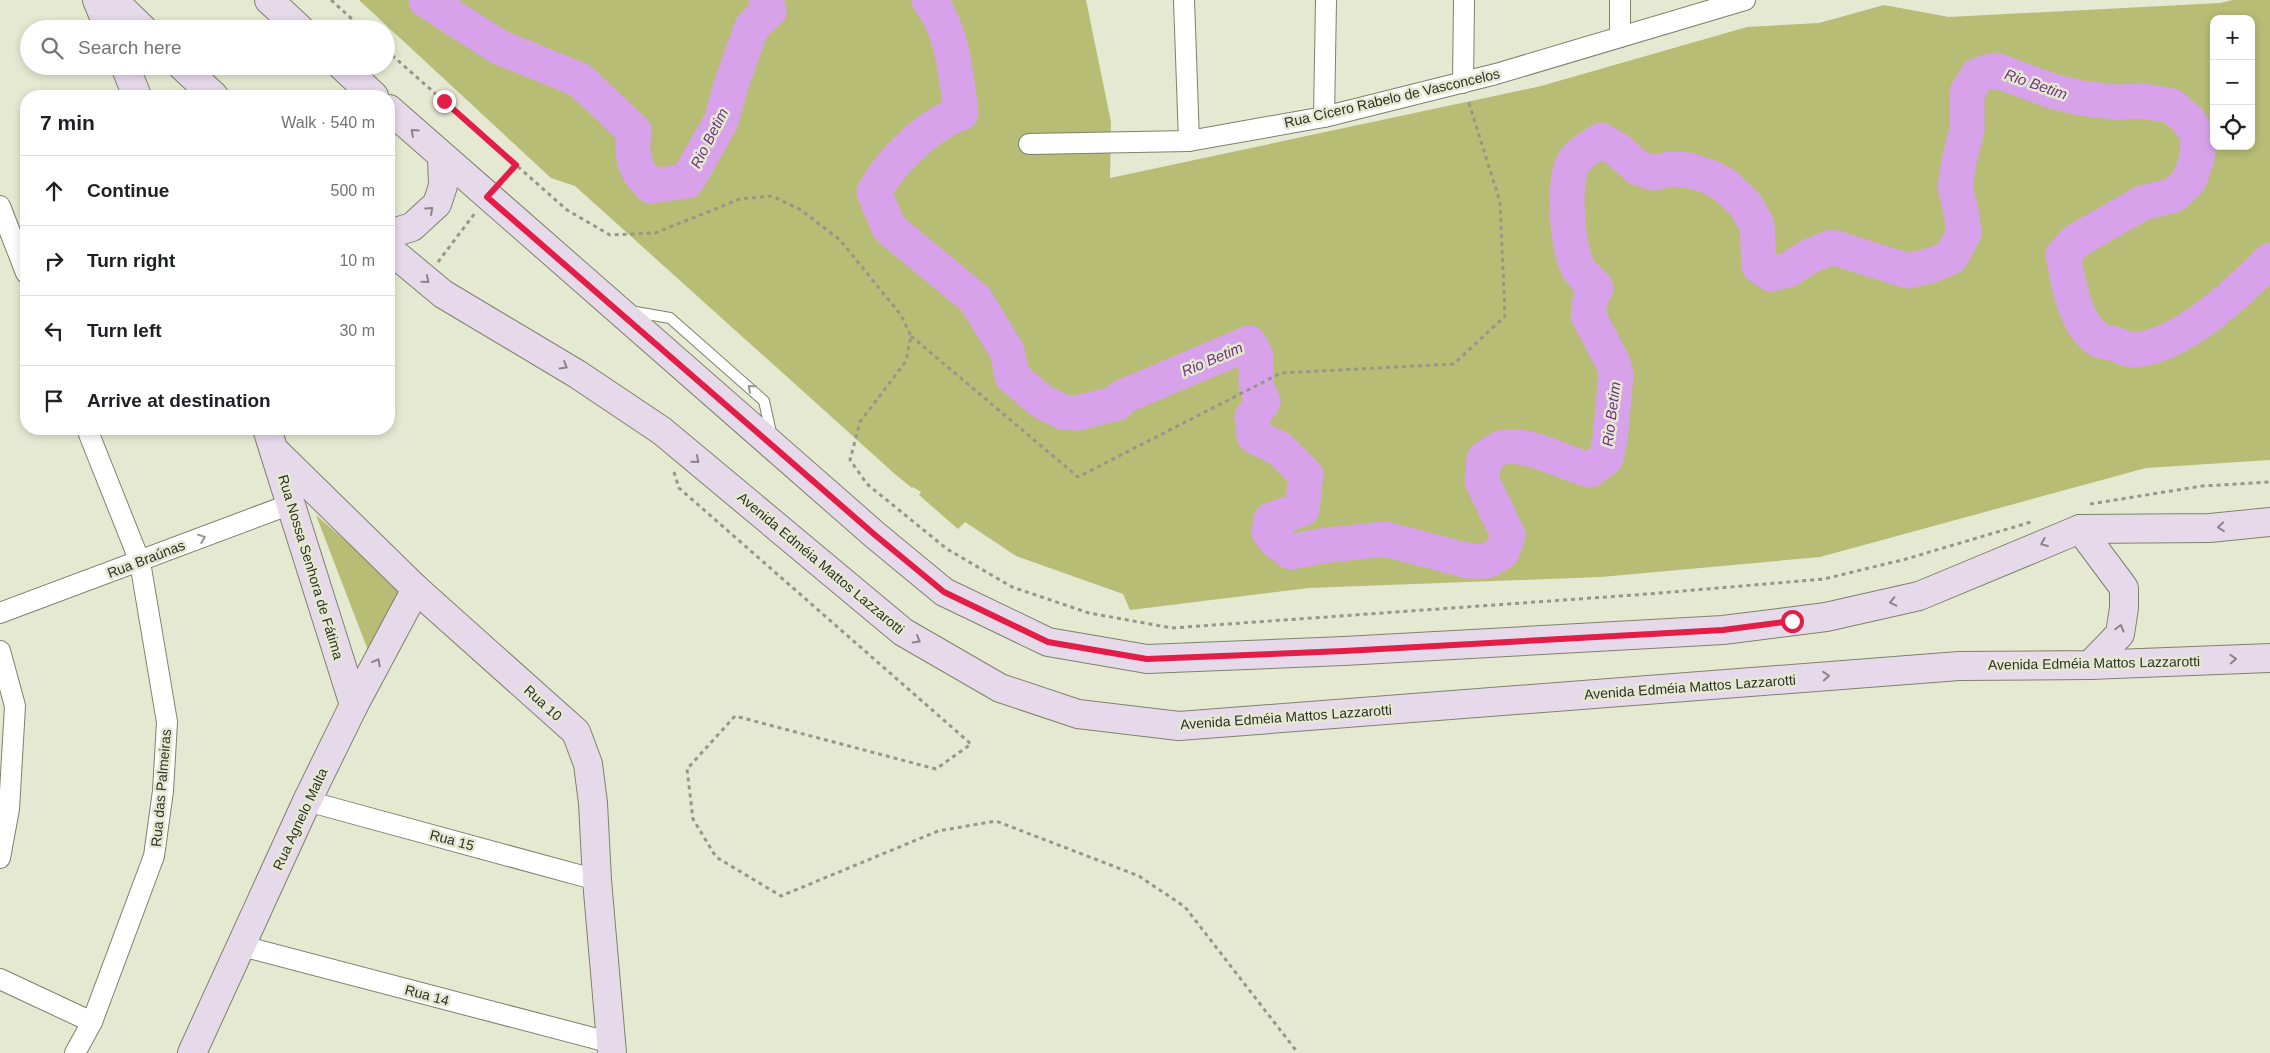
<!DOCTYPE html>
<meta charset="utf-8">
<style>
:root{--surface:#fff;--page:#f2f2f2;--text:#202124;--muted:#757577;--line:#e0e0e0}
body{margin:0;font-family:Helvetica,sans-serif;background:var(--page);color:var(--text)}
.controls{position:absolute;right:15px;top:15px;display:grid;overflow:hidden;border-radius:10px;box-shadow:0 2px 8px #0003}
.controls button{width:45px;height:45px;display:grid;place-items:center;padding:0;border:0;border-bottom:1px solid var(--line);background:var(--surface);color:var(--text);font:25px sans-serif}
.stop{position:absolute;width:15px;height:15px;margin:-11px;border:4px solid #e11d48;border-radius:50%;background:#fff}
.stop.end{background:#e11d48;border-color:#fff;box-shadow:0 1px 5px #0008}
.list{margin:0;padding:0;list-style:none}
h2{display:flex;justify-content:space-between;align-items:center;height:65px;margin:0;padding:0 20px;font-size:21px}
h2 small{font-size:16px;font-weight:400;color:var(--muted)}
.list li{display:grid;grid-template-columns:32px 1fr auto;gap:15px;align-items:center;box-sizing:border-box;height:70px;padding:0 20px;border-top:1px solid var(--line)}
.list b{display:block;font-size:19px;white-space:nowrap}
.list em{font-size:16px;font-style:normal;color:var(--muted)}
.icon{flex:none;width:28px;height:28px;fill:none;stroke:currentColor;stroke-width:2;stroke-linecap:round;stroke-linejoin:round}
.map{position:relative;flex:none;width:2270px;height:1053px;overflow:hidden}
.search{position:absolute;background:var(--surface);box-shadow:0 2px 8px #0003;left:20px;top:20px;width:375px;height:55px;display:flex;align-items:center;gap:12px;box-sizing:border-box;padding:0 18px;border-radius:28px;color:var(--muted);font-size:19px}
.panel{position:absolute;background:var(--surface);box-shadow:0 2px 8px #0003;left:20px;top:90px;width:375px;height:345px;border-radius:20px}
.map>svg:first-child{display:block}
.green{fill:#b7bd75;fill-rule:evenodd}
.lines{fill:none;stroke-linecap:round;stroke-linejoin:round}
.river{stroke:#d8a2eb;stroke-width:35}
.lane-casing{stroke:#7e816c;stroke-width:12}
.street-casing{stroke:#7e816c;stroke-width:22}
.secondary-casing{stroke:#7e816c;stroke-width:30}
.path{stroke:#969887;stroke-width:3;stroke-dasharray:4 4;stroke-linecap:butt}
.lane{stroke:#fff;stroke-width:10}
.street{stroke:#fff;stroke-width:20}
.secondary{stroke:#e6d9ea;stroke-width:28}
.oneway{stroke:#8a8488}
.oneway2{stroke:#979893}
.route{stroke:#e11d48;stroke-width:6}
.labels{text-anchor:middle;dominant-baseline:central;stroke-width:5;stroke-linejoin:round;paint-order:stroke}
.street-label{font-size:14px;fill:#2f3027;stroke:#e6e9d2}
.water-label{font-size:15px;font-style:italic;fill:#713186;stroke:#e6e9d2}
</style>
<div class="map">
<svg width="2270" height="1053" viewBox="0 0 2270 1053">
<rect width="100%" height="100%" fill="#e6e9d2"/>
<!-- green -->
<g class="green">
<path d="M359 0H1086L1111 122 1110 178 1541 86 1747 27 1819 23 1884 5 1949 17 2220 3 2233 0H2270V460L2146 468 1820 557 1601 577 1309 588 1130 610 1123 594 1016 556 965 522 958 529 919 495 921 492 913 487 912 488 896 475 575 186 551 178ZM2214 19H2251V146H2214Z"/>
<polygon points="316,515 404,592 369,653"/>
</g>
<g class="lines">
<!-- river -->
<g class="river">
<path d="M426 0 499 47 580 80 634 131C631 155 633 169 651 186L687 181 721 121 730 88 752 26 769 11 766 0"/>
<path d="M929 0C953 30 956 76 961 113 927 125 891 161 874 192L889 228 975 299 1007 351 1012 376 1021 384 1041 401 1063 412 1077 413 1117 403 1122 397 1249 343 1256 356V385L1263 402 1252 417 1254 436 1280 449 1306 475 1302 509 1271 520 1269 532 1275 540 1291 552 1320 546 1385 539 1469 561H1487L1502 552 1508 535 1482 481 1484 459C1490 455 1497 448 1504 447 1530 443 1564 463 1590 470L1606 458 1610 439 1616 375 1613 363 1588 315 1590 300 1596 288C1591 282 1582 275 1578 268 1567 246 1563 189 1572 165 1577 154 1591 147 1601 140L1618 150 1638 168 1654 173 1669 169 1689 170 1710 177 1725 185 1745 204 1757 225 1759 266 1771 274 1788 270 1810 256 1832 247 1908 271 1932 265 1951 257 1964 233 1961 211 1955 187 1959 161 1967 130V92L1978 75 1995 70 2052 91 2080 98 2116 102 2145 101 2172 106 2189 121 2198 136 2197 158 2189 181 2174 195 2142 203 2076 241 2063 255C2068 281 2074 322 2096 338 2101 342 2109 343 2115 344 2121 346 2130 351 2136 350 2184 344 2238 293 2270 260"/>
</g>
<defs>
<polyline id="lane" points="630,311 670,318 764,401 772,437"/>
<g id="street">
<polyline points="1184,0 1189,141"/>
<polyline points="1620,0 1620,37"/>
<polyline points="1463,83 1464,0"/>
<polyline points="1324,117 1326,0"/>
<polyline points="1029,144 1189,141 1324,117 1496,74 1745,0"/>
<polyline points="0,206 26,273"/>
<polyline points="0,613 291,504"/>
<polyline points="0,651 15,706 9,809 0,858"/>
<polyline points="307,801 597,880"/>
<polyline points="242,946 612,1043"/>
<polyline points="0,979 92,1022"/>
<polyline points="75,1053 92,1022 154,856 163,791 167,722 140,562 87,429"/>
</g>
<g id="secondary">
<polyline points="97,0 109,29"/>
<polyline points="113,0 143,29"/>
<polyline points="269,0 300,29"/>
<polyline points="125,66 137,96"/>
<polyline points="182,66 214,96"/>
<polyline points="342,66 374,96"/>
<polyline points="389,109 875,535 944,592 1048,642 1147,659 1344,651 1723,630 1826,617 1919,596 2080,529 2210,528 2270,522"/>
<polyline points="389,234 412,227 437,204 443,186 442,158"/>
<polyline points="389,249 443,294 577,374 662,431 903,632 1000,688 1078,714 1179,726 1959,666 2090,665 2270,658"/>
<polyline points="267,429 354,705"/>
<polyline points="275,451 416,589 576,732 588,764 593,803 597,880 612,1053"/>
<polyline points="2080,529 2124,588 2124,608 2120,634 2090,665"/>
<polyline points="192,1053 307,801 354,705 416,589"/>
</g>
</defs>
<!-- lane casing -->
<use href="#lane" class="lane-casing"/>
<!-- street casing -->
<use href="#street" class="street-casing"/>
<!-- secondary casing -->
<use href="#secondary" class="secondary-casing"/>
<!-- path -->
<g class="path">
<polyline points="331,0 363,29"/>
<polyline points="386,50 567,210 610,235 655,233 740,199 772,196 801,210 840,240 901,315 911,336 906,361 860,422 850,460 867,484 947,549 1012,587 1089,613 1172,628 1648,594 1824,579 1906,559 2031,522"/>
<polyline points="503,180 516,165"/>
<polyline points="438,262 475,213"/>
<polyline points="911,336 1078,477 1281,373 1454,364 1505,316 1500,202 1468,100"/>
<polyline points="674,472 679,488 971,744 936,769 735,716 687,769 693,819 716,857 781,896 938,831 996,821 1139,876 1185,907 1298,1053"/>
<polyline points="2090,504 2202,486 2270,482"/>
</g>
<!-- lane -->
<use href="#lane" class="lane"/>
<!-- street -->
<use href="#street" class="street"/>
<!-- secondary -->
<use href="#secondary" class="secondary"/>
</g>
<!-- one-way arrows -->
<defs><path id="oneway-chevron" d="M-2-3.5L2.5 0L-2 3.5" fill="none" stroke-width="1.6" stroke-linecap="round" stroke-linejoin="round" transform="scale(1.25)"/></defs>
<g class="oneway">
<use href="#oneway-chevron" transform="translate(414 132) rotate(-138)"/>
<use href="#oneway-chevron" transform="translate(430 210) rotate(-42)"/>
<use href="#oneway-chevron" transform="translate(426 280) rotate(40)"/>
<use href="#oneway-chevron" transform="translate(564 366) rotate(31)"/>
<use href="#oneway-chevron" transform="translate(696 460) rotate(40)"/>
<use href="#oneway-chevron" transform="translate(2221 527) rotate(175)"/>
<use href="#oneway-chevron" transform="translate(2044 543) rotate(157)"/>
<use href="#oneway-chevron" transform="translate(1893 602) rotate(167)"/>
<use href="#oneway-chevron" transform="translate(2120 628) rotate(-74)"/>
<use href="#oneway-chevron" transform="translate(917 640) rotate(30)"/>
<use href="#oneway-chevron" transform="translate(2233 659) rotate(-2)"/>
<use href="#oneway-chevron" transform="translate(377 662) rotate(-62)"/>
<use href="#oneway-chevron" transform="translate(1826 676) rotate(-4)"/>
</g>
<g class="oneway2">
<use href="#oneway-chevron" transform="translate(751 388) rotate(-139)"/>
<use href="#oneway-chevron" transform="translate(202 538) rotate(-21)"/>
</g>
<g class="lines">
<!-- route -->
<polyline class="route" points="444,101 516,165 487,197 875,535 944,592 1048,642 1147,659 1344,651 1723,630 1792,621"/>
</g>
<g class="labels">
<!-- street labels -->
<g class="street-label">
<text transform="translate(1392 98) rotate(-13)">Rua Cícero Rabelo de Vasconcelos</text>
<text transform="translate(146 559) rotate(-21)">Rua Braúnas</text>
<text transform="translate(821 563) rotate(40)">Avenida Edméia Mattos Lazzarotti</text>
<text transform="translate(311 567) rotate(73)">Rua Nossa Senhora de Fátima</text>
<text transform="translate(2094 663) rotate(-1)">Avenida Edméia Mattos Lazzarotti</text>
<text transform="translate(1690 687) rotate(-4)">Avenida Edméia Mattos Lazzarotti</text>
<text transform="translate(543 703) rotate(42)">Rua 10</text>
<text transform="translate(1286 717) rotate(-4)">Avenida Edméia Mattos Lazzarotti</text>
<text transform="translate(161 788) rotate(-85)">Rua das Palmeiras</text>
<text transform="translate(300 819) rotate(-65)">Rua Agnelo Malta</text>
<text transform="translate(452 840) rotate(15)">Rua 15</text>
<text transform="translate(427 995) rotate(15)">Rua 14</text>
</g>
<!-- water labels -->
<g class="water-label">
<text transform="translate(2036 84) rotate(19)">Rio Betim</text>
<text transform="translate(709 138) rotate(-63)">Rio Betim</text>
<text transform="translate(1212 359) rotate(-23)">Rio Betim</text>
<text transform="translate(1611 414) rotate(-83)">Rio Betim</text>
</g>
</g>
</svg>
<div class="controls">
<button>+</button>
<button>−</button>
<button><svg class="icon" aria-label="locate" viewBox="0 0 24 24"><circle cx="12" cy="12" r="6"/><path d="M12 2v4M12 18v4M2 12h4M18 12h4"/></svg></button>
</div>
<div class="stop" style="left:1792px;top:621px"></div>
<div class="stop end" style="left:444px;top:101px"></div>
<div class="search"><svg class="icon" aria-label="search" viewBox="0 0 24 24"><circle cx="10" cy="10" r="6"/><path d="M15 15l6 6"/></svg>Search here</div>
<section class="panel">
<h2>7 min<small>Walk · 540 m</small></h2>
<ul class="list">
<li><svg class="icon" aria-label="ahead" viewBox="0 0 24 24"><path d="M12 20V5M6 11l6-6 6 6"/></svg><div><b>Continue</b></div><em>500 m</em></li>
<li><svg class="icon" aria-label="right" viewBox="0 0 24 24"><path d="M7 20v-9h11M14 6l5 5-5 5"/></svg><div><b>Turn right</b></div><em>10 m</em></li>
<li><svg class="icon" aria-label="left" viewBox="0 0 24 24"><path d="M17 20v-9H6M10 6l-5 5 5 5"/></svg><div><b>Turn left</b></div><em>30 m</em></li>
<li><svg class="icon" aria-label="arrive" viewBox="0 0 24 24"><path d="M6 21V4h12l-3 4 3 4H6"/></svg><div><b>Arrive at destination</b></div></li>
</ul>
</section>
</div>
